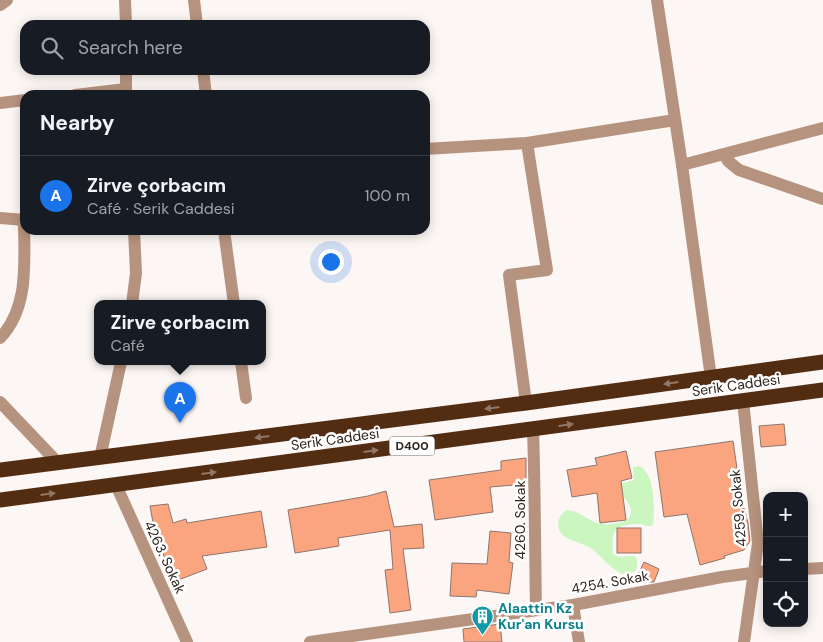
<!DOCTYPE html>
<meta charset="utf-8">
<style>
:root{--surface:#171b24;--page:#20242c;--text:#f1f3f6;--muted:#9ea1a6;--line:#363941;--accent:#1a73e8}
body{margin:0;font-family:"DM Sans",sans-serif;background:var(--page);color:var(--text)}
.controls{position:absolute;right:15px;bottom:15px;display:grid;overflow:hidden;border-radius:10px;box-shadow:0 2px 12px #0003}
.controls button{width:45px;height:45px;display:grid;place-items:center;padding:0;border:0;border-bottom:1px solid var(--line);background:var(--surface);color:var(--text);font:25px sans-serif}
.you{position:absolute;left:330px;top:261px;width:18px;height:18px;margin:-12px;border:4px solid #fff;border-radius:50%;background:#1a73e8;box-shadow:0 0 0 8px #1a73e833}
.badge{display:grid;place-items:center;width:32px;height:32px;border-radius:50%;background:var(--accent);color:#fff;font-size:16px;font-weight:700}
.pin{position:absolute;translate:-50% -41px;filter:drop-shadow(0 1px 2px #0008)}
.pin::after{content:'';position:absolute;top:26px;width:18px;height:15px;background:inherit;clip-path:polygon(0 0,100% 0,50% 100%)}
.popup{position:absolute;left:94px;top:300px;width:172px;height:65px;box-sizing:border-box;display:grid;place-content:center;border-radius:10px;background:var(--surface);filter:drop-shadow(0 1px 4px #0005);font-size:16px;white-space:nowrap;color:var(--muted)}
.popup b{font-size:19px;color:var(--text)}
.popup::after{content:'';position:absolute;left:50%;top:100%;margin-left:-10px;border:10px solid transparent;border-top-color:var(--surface)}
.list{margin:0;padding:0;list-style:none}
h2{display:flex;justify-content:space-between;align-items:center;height:65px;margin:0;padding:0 20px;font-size:21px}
h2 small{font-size:16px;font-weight:400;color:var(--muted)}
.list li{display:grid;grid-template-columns:32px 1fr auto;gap:15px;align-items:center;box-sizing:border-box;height:80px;padding:0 20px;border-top:1px solid var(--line)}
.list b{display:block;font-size:19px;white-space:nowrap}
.list p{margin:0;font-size:16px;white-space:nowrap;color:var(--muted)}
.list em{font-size:16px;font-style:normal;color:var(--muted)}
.icon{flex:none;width:28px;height:28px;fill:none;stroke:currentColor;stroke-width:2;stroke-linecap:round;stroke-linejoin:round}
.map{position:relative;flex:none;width:823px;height:642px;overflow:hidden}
.search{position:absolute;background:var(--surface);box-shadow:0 2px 12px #0003;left:20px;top:20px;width:410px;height:55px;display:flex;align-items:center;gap:12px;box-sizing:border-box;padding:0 18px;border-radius:15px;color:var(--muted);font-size:19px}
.panel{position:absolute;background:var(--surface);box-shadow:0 2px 12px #0003;left:20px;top:90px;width:410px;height:145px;border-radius:15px}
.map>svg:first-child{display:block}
.green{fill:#ccf6bf}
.building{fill:#fba580;stroke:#8e756a}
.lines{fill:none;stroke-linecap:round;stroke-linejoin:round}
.minor{stroke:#b6937e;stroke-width:12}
.highway{stroke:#532d12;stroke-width:15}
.oneway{fill:#8f7665}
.labels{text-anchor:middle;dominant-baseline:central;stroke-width:5;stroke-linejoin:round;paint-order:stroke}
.shield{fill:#fff;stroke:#6c6562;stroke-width:1}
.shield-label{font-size:12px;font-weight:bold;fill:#2d231f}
.street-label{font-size:14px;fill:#2d231f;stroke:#fff}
.culture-label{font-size:14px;font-weight:bold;fill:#0d838f;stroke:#fff;text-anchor:start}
</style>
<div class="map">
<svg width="823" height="642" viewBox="0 0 823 642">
<rect width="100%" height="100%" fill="#fcf6f4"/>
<!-- green -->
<path class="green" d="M639 466C655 472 655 510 653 525 647 528 644 524 637 524 613 525 611 532 613 554 622 560 627 554 636 557 638 563 638 568 634 572L622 574C611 569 602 557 592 549 581 541 557 541 558 523 559 517 562 514 566 510 588 512 589 529 618 523 623 522 626 521 629 518 637 505 619 494 612 486L634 480 633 467Z"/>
<!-- building -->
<g class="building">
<polygon points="784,424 786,445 761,447 759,426"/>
<polygon points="733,441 743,509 744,508 748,523 750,541 744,550 724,556 725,558 700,565 687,514 664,517 655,452"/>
<polygon points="626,451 632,478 621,481 626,520 600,523 597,493 572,497 567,470 597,465 595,458"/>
<polygon points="526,458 526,484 490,487 493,512 435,520 429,480 501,470 501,461"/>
<polygon points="386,491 394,527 422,524 424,548 403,549 411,610 390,613 385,570 393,569 390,530 338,538 339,546 295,553 288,510 368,496"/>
<polygon points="168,504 173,523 186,519 187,523 261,511 267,547 202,556 207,569 173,582 154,528 150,506"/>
<rect x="617" y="528" width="24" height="25"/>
<polygon points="490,531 511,533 509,562 513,563 509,594 477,590 476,597 450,596 452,563 487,564"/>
<polygon points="644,562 659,569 654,582 650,582 637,577"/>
<polygon points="500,624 502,642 464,642 463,629"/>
</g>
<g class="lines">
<!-- minor -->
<g class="minor">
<polyline points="125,0 126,25"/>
<polyline points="194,0 197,25"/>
<polyline points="657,0 682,165 711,378"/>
<polyline points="0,5 7,0"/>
<polyline points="126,70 126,95"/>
<polyline points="203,70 206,95"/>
<polyline points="75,95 126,89"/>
<polyline points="0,103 25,100"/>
<polyline points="425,149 527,143 675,120"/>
<polyline points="725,155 728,161 739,170 823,199"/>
<polyline points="682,165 823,128"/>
<polyline points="0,218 25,220"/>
<polyline points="224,230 234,304"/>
<polyline points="132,304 136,273 134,230"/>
<path d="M0 338C30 307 24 259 24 220"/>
<polyline points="241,362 246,398"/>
<polyline points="743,401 758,543 744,642"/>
<polyline points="0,402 58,463"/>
<polyline points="526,403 509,275 547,270 527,143"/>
<path d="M533 429C535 490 535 550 536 610"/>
<polyline points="100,458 121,362"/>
<polyline points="116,485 187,642"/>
<polyline points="804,569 823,568"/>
<polyline points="573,605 579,642"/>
<polyline points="310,642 573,605 722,577 767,571"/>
</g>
<!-- highway -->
<g class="highway">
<polyline points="0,470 526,403 823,362"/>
<polyline points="0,500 823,390"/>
</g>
</g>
<!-- one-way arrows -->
<defs><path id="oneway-solid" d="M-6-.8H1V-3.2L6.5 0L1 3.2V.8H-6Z" transform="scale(1.25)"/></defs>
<g class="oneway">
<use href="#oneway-solid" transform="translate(671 383) rotate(172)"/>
<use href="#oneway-solid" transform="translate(492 408) rotate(173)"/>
<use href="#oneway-solid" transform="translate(566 425) rotate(-8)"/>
<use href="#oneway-solid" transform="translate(262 437) rotate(173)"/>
<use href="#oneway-solid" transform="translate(371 451) rotate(-8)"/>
<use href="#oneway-solid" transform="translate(209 473) rotate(-8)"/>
<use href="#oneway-solid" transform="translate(48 494) rotate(-7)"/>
</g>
<!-- icons -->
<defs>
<symbol id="building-pin" viewBox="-11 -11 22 30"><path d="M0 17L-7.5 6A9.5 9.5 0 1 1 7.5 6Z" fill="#0f9aa8" stroke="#fff"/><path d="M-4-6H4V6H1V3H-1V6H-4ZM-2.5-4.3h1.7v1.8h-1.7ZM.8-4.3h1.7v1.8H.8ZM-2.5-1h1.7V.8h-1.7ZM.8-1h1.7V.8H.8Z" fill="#fff"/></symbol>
</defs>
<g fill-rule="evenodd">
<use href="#building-pin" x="470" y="604" width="25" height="34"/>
</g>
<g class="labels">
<!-- shield labels -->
<rect class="shield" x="389.5" y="436.5" width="45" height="19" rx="4"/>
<g class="shield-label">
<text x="412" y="446">D400</text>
</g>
<!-- street labels -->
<g class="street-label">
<text transform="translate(736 385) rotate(-8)">Serik Caddesi</text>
<text transform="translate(335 439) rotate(-8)">Serik Caddesi</text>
<text transform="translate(738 508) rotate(-95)">4259. Sokak</text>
<text transform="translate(520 520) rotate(-90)">4260. Sokak</text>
<text transform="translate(165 557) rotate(65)">4263. Sokak</text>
<text transform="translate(610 582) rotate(-10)">4254. Sokak</text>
</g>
<!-- culture labels -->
<g class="culture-label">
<text x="498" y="608">Alaattin Kz<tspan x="498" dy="16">Kur'an Kursu</tspan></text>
</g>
</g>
</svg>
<div class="controls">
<button>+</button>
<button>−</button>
<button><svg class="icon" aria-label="locate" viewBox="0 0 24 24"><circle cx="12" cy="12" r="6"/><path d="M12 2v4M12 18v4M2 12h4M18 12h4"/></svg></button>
</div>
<div class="you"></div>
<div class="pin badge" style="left:180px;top:423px">A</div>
<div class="popup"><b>Zirve çorbacım</b>Café</div>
<div class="search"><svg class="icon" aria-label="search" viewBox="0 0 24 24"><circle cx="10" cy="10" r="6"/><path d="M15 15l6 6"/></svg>Search here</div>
<section class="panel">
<h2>Nearby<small></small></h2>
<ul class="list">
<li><span class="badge">A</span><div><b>Zirve çorbacım</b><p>Café · Serik Caddesi</p></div><em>100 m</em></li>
</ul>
</section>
</div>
